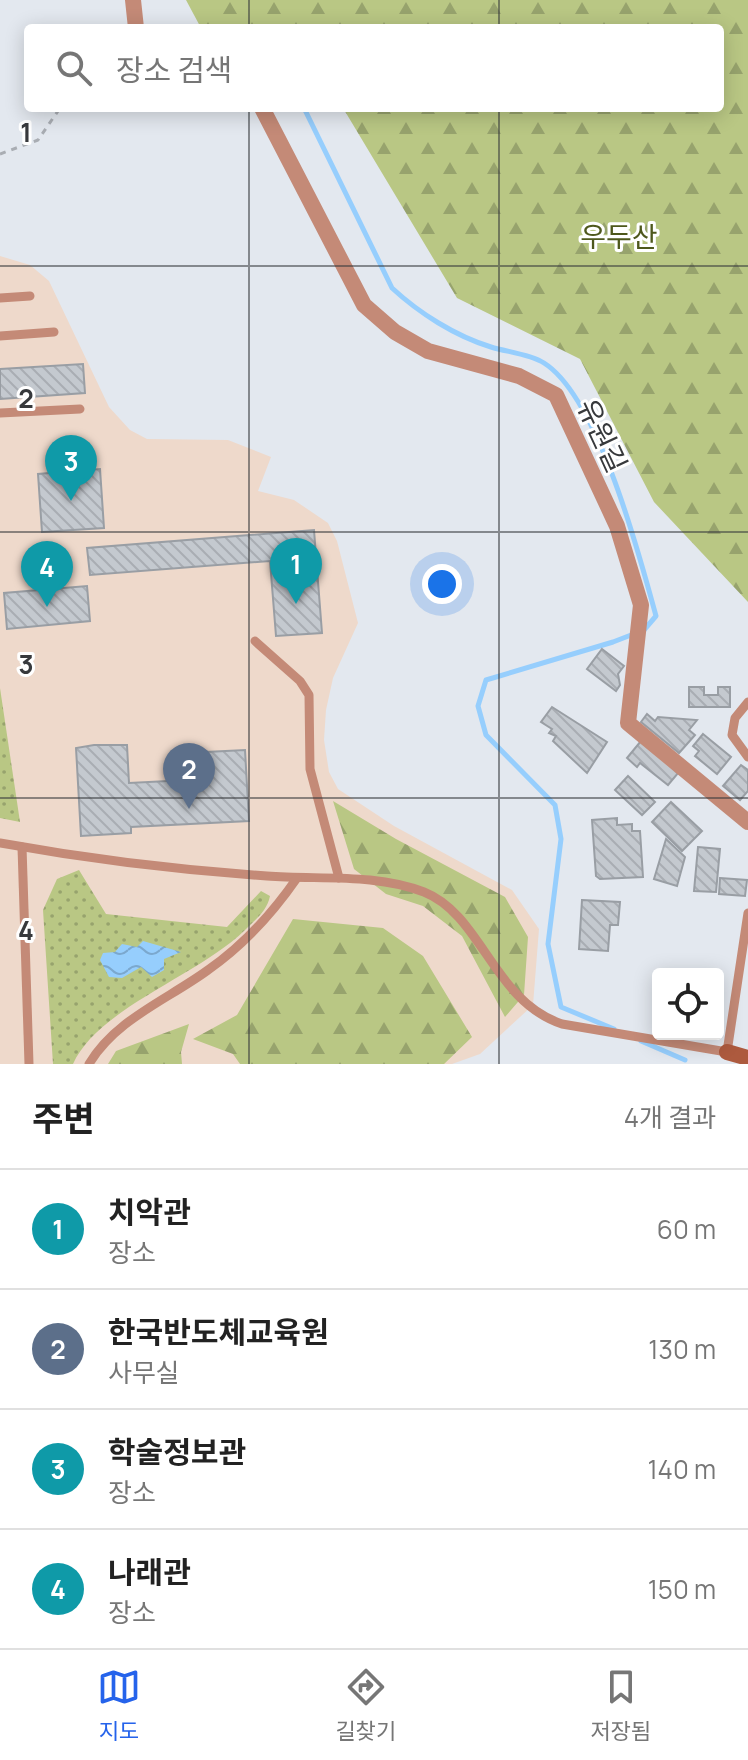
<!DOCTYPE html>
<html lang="ko">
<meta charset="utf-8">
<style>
:root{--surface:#fff;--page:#f6f6f6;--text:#222;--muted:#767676;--line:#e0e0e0;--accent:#2563eb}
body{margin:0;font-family:Manrope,"Noto Sans KR",sans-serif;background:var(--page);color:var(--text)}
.controls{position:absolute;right:24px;bottom:24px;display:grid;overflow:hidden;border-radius:8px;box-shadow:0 4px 20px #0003}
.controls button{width:72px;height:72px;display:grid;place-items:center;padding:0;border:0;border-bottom:2px solid var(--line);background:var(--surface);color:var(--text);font:40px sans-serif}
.you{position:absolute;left:442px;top:584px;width:28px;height:28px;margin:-20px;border:6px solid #fff;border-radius:50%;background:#1a73e8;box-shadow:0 0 0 12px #1a73e833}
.badge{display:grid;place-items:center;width:52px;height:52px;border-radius:50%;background:var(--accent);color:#fff;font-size:26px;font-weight:700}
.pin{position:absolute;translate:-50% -66px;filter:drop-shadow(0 2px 4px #0008)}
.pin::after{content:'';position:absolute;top:42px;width:28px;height:24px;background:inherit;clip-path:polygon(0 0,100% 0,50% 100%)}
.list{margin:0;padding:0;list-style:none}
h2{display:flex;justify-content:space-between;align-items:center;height:104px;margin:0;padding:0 32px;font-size:34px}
h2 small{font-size:26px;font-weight:400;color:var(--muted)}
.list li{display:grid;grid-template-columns:52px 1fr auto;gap:24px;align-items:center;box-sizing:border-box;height:120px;padding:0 32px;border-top:2px solid var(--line)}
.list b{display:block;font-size:30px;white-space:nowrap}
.list p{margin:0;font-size:26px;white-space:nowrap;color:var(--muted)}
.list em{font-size:26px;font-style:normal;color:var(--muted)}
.icon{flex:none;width:44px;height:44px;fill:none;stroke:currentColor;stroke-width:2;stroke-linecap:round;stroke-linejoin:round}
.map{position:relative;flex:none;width:748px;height:1064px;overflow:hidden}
.search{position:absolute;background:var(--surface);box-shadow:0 4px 20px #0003;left:24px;right:24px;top:24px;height:88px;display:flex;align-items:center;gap:20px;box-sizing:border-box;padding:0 28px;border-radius:8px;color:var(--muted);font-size:30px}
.sheet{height:584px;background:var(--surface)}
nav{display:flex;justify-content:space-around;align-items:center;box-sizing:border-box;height:112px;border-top:2px solid var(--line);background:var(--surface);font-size:22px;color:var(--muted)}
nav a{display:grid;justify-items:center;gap:4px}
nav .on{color:var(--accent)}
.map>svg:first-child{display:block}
.education{fill:#eed9cb}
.grass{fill:url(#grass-dots)}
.forest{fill:url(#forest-firs)}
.water{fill:url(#water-waves)}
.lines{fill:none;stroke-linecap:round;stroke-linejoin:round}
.stream{stroke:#96cefd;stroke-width:5}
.building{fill:url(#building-back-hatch);stroke:#999ea4;stroke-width:2}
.path{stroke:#a9adb3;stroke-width:3;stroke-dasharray:6 6;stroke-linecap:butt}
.lane{stroke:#c48a77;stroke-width:9}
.street{stroke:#c48a77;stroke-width:16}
.secondary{stroke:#ad5a3e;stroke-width:16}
.grid{fill:none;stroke:#37393c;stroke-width:2;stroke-opacity:0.55}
.labels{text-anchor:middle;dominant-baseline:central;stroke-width:6;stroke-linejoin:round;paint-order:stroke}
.park-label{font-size:28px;fill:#4e581c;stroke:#fff}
.street-label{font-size:28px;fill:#37393c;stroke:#fff}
.grid-label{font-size:26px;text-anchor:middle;font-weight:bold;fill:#37393c;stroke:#fff;stroke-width:6;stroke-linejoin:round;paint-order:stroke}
</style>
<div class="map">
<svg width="748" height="1064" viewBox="0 0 748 1064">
<defs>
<pattern id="grass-dots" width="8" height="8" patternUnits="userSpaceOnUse" patternTransform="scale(2)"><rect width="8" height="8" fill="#b9c784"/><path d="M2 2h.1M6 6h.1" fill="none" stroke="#97a36d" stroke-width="1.8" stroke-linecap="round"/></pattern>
<pattern id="forest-firs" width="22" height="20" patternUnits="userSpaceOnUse" patternTransform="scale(2)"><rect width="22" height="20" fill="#b9c784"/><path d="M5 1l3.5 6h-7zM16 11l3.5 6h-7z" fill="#97a36d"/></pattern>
<pattern id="water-waves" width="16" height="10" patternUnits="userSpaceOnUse" patternTransform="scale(2)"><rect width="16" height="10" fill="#96cefd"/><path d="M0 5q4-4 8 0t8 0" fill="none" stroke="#7ba8ce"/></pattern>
<pattern id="building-back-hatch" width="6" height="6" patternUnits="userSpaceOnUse" patternTransform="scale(2)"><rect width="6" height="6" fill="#c4c9cf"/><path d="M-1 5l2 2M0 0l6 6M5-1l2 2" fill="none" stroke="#a9adb3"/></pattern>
</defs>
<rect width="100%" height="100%" fill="#e3e8ef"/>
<!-- education -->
<polygon class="education" points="0,256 30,265 49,281 109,407 130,430 147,439 228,440 271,457 258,491 294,500 328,523 337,541 358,623 333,678 326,710 324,740 329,772 338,789 394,826 512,890 539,929 533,1005 480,1054 452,1064 0,1064"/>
<!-- grass -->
<g class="grass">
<polygon points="0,688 20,822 0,818"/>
<path d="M79 870 106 914 227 927 261 891 270 896C267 911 256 919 245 930 198 976 98 1008 73 1064H53L43 910 57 879Z"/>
</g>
<!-- forest -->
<g class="forest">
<polygon points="186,0 748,0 748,602 654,502 580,359 457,298 343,108 720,108 720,28 201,28"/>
<polygon points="333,801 396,839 505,897 528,937 524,995 505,1017 462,936 423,906 386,894 354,869"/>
<polygon points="293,919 383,928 423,956 472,1037 444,1064 240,1064 233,1054 193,1039 237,1015"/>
<polygon points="189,1024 181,1052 182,1064 108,1064 116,1051"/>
</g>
<!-- water -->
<polygon class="water" points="143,941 181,952 164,959 164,970 152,977 141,967 122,978 109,977 100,960 103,953 115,952 122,944 137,947"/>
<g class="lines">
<!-- stream -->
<g class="stream">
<path d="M304 108 392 288C419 313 455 336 491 347 507 352 530 354 544 363 598 397 639 554 656 616L644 630 613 642 486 680 478 706 486 735 555 805 561 839 548 944 561 1007 614 1029"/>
<polyline points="641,1041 685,1060"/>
</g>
</g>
<!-- building -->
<g class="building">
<polygon points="83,364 85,393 0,399 0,369"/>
<polygon points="100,469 104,528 42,532 38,474"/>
<polygon points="314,530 322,633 276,636 270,561 90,575 87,548"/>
<polygon points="87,586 90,621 7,629 4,593"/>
<polygon points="602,649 624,666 618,674 620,685 616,691 587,669"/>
<polygon points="689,687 704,687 704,695 718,695 718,687 730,687 730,707 689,707"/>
<polygon points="552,707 607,742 587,773 553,741 556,736 549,733 552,729 541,722"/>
<polygon points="647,714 655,721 658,717 697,720 689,730 695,735 679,753 641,722"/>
<polygon points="703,734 731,757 717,774 695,756 699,751 693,746"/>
<polygon points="641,741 679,772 668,785 640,763 637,767 627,758"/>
<polygon points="94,745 127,745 129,783 208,779 206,752 245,750 249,821 131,827 131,833 81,836 76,748"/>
<polygon points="741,765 748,770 748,791 740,800 723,786"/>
<polygon points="628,776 655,802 642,815 615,790"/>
<polygon points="671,802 702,831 682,851 652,822"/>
<polygon points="617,818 617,825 632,824 632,831 640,831 643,877 600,879 596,876 592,820"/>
<polygon points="666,839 685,857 677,886 654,879"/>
<polygon points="698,847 720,849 716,892 694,891"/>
<polygon points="720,878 747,880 745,896 719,894"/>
<polygon points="582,900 620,902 618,925 610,925 608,951 579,949"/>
</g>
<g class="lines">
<!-- path -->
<polyline class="path" points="0,154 38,140 60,108"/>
<!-- lane -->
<g class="lane">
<polyline points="0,298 30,296"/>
<polyline points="0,336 54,332"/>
<polyline points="0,413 80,409"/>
<polyline points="255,641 300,681 309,695 310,769 339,878"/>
<polyline points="748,702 735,718 732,735 748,757"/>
<path d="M0 843C88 859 178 870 267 876 318 880 375 873 424 892 482 915 493 1001 562 1024L727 1052 748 913"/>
<polyline points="22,847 29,1064"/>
<path d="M89 1064C116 1019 167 1000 208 970 244 945 272 914 297 878"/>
</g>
<!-- street -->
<g class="street">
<polyline points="133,0 136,28"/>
<polyline points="262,108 364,305 395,332 428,351 519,376 556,395 617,526 641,605 628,723 748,822"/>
</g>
<!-- secondary -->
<polyline class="secondary" points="727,1052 748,1058"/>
</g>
<!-- grid -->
<path class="grid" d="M249 0V28M499 0V28M249 108V1064M499 108V1064M0 266H748M0 532H748M0 798H748"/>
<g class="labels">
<!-- park labels -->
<g class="park-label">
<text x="619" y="236">우두산</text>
</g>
<!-- street labels -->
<g class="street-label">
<text transform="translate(603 435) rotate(65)">유원길</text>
</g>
</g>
<g class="grid-label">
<text x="26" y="142">1</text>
<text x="26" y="408">2</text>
<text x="26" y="674">3</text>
<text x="26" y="940">4</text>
</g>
</svg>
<div class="controls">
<button><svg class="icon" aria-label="locate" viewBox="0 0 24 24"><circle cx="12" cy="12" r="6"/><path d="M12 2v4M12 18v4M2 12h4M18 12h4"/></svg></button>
</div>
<div class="you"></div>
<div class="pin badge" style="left:296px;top:604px;background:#0f9aa8">1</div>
<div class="pin badge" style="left:189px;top:809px;background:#5c6f8a">2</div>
<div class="pin badge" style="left:71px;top:501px;background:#0f9aa8">3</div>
<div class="pin badge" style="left:47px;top:607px;background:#0f9aa8">4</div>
<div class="search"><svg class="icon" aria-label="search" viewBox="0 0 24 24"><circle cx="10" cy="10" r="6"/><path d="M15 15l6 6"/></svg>장소 검색</div>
</div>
<section class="sheet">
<h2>주변<small>4개 결과</small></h2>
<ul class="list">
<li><span class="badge" style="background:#0f9aa8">1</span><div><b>치악관</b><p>장소</p></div><em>60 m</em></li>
<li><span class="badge" style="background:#5c6f8a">2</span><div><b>한국반도체교육원</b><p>사무실</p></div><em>130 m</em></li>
<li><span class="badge" style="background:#0f9aa8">3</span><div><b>학술정보관</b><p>장소</p></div><em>140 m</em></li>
<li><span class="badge" style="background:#0f9aa8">4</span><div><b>나래관</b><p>장소</p></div><em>150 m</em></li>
</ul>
</section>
<nav>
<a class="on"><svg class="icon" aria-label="map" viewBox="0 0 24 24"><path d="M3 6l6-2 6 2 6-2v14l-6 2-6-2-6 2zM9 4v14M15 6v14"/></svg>지도</a>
<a><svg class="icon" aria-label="directions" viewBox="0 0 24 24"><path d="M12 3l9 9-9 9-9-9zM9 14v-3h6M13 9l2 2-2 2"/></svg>길찾기</a>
<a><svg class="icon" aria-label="saved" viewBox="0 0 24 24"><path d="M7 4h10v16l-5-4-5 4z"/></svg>저장됨</a>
</nav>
